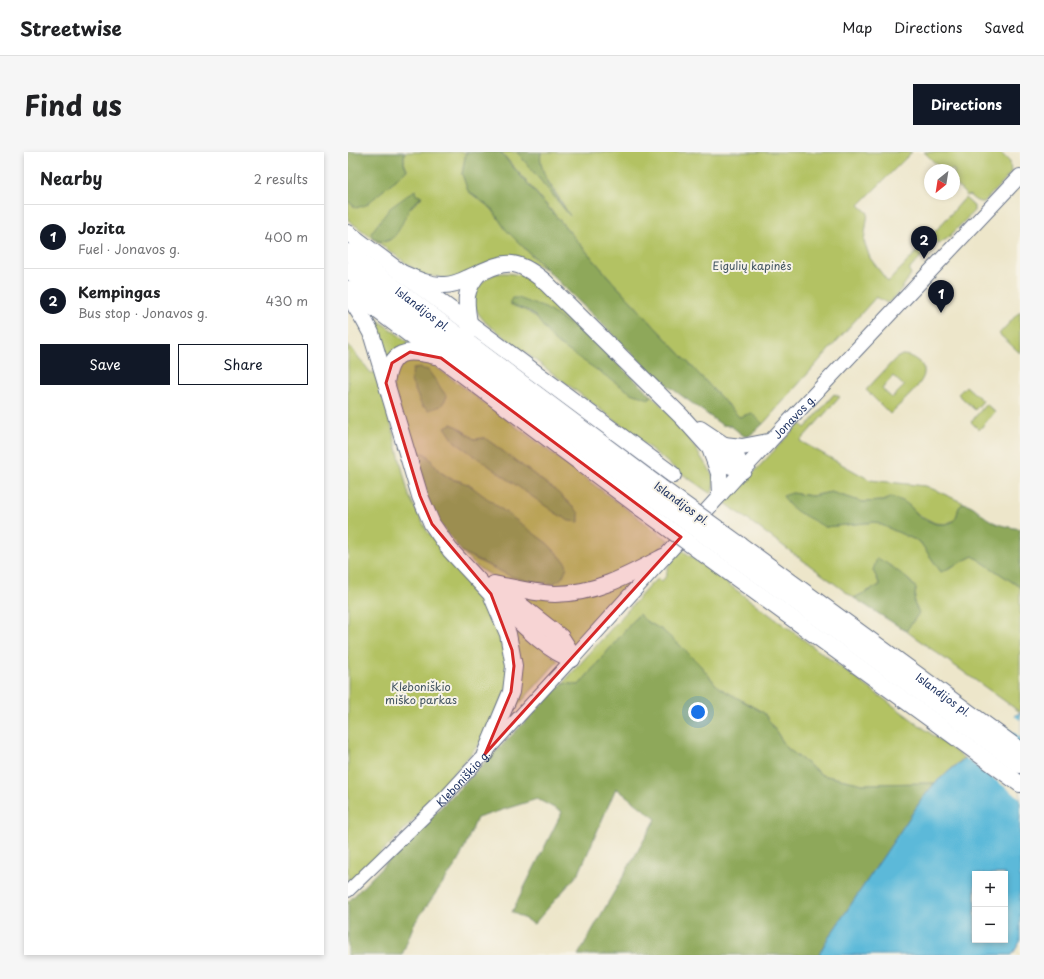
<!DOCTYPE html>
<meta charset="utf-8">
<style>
:root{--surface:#fff;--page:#f6f6f6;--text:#202124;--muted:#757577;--line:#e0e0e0;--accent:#111827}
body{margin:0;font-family:"Playpen Sans",sans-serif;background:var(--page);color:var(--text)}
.controls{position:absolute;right:12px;bottom:12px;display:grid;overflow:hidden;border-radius:0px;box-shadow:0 2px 6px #0003}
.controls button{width:36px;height:36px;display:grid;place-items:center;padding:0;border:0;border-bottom:1px solid var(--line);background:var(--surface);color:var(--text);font:20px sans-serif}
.compass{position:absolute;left:576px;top:12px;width:36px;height:36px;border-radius:50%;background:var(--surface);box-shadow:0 2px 6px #0003;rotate:210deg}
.you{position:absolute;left:350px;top:560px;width:14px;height:14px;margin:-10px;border:3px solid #fff;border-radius:50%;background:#1a73e8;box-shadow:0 0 0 6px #1a73e833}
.badge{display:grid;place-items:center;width:26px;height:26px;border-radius:50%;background:var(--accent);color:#fff;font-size:13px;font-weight:700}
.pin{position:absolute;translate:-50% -33px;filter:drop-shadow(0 1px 2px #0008)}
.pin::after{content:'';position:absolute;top:21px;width:14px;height:12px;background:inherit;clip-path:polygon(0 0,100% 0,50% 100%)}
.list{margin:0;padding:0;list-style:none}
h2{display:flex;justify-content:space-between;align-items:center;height:52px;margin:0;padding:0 16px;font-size:17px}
h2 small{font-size:13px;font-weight:400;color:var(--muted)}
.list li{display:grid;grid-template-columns:26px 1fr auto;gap:12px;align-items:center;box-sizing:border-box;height:64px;padding:0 16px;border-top:1px solid var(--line)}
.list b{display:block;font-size:15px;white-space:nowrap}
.list p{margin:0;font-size:13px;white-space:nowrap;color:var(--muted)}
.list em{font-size:13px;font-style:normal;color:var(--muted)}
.actions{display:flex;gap:8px;padding:12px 16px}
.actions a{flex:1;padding:9px 0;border:1px solid var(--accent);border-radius:0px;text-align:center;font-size:14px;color:var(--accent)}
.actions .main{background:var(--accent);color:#fff}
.map{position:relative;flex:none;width:672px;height:803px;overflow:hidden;border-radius:0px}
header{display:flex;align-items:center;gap:24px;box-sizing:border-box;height:56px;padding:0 20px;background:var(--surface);border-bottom:1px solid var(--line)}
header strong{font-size:19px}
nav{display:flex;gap:22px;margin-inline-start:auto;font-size:14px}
.intro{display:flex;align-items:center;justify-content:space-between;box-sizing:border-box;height:96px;padding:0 24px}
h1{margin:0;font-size:28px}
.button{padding:10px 18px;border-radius:0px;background:var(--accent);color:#fff;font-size:14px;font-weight:700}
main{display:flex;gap:24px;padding:0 24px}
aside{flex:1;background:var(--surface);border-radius:0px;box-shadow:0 2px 6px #0003}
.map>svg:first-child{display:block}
.green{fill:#b3c264;stroke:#677861;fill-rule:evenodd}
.forest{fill:#8ea85a;stroke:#546c5c}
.water{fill:#5bb9d9;stroke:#3b749c;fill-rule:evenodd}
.pier{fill:#ede6ca}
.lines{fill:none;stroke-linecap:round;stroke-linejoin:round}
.secondary-casing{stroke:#646f84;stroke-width:14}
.primary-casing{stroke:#646f84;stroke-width:16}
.highway-casing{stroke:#646f84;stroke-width:18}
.secondary{stroke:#fff;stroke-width:12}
.primary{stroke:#fff;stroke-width:14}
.highway{stroke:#fff;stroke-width:16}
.highway-bridge-casing{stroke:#646f84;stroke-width:18;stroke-linecap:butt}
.highway-bridge{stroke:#fff;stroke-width:16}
.marked{fill:#d62828;fill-opacity:0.2;stroke:#d62828;stroke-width:3;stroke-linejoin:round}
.labels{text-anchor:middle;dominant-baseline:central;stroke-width:4;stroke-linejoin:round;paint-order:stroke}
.park-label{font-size:11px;fill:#415460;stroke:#f7f3e8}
.street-label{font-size:11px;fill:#1b2f5e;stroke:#f7f3e8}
</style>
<header>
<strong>Streetwise</strong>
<nav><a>Map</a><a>Directions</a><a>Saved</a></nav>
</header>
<div class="intro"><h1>Find us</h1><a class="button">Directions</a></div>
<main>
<aside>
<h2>Nearby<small>2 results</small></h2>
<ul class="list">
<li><span class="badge">1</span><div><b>Jozita</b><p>Fuel · Jonavos g.</p></div><em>400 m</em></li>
<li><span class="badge">2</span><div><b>Kempingas</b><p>Bus stop · Jonavos g.</p></div><em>430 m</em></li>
</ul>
<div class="actions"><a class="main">Save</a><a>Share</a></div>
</aside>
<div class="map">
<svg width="672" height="803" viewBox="0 0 672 803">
<rect width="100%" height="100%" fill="#f7f3e8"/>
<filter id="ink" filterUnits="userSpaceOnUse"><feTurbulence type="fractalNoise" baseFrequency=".025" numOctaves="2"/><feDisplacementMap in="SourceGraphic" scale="8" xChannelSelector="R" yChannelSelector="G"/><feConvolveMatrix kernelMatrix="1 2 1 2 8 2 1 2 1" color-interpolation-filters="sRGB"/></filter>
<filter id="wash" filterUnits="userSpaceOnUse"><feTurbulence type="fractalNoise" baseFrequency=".012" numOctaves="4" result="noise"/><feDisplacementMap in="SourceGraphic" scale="16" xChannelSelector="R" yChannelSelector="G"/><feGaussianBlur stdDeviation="0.9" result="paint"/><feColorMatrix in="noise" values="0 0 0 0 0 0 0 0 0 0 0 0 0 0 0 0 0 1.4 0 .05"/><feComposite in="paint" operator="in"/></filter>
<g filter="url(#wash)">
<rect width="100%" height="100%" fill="#ede6ca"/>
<!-- green -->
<g class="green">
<path d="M56 0H118L114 22 120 39 144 57 158 78 197 117 170 104 154 105 106 127 74 123 0 68V49L8 56 27 45 59 18 56 11ZM68 43 74 45 61 57 42 88 36 90 28 88Z"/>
<path d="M153 0H169L219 60C211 41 189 23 193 0H564L511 53 520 61 516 89 522 106 540 130 575 93 580 97 561 118 563 122C557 131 549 146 539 151L528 145 415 272 404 261 391 265 264 129Z"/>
<path d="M576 0H652L662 10 663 21 636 50C629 51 626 47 621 43L619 44 606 30V18H594Z"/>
<polygon points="617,46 626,54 626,59 600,86 591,92 582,85"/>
<path d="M159 121 173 123 182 129 196 140 240 184 197 156 163 153C183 160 186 162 198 178L301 247 303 243 331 271 358 313C366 321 368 332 363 342L330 319 277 276 138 171C134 166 129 161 127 155 123 143 133 129 143 124 147 121 154 121 159 121Z"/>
<polygon points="15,157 64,193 38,214"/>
<polygon points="672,159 672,201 651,182"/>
<polygon points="0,192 23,221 30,220 61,344 79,379 130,436 155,475 163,526 140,582 58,676 0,733"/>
<path d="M554 203C561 203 566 206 571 210 574 213 577 217 576 221 576 232 550 254 542 262L518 238 547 207ZM545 224 556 234 544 246 534 237Z"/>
<path d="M59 205 80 209 320 388 302 408 274 422 208 438 148 426 129 415 114 400C140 414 165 427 194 431L217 410 200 392 112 329 103 327 91 319 78 302 64 298 44 232 48 213ZM103 272 110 275 126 287 137 286 207 338 231 361Z"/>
<polygon points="618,234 635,249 627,258 610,242"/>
<polygon points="486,242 492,245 452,289 522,328 578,334 616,351 611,355 608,367 598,372 587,371 571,363 562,354 539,347 536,349 514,350 483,340 464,344 444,341 477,375 527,370 572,390 593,420 625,404 672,435 672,560 558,479 571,461 566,451 568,436 562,429 536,410 525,418 532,433 506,446 377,351 452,271 457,276"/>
<polygon points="638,252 647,260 631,278 623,270"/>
<path d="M334 398 616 606 587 631 515 632 474 623 439 596 416 561 370 535 352 513 314 478 298 469 291 462 231 533 215 531 304 431 310 427 314 429 319 423C317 414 328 405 334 398Z"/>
<polygon points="285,427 224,495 168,440"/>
<polygon points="155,458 210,509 155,570 163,551"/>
</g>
<!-- forest -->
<g class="forest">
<polygon points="0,0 56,0 56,11 59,18 18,53 8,56 0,49"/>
<polygon points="118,0 152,0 264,129 391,265 404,261 415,272 401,284 396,284 383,274 374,273 308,225 158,78 144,57 120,39 114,22"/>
<path d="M169 0H193C189 21 211 47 222 64Z"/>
<path d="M67 38 68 43 74 44C70 48 64 53 61 58 53 70 50 92 31 89 26 88 24 86 23 81L42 56Z"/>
<polygon points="164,146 170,146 197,156 240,184 303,243 301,247 283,241 206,189 188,165 181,159 163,153 162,150"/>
<polygon points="71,216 80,218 99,245 93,254 81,258 74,254 63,229 65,217"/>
<polygon points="103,272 110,275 126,287 137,286 207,338 231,361 231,370 221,369 206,360 107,290 97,275"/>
<polygon points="64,298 78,302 91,319 103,327 120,332 200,392 217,410 219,415 215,424 212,428 205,431 194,431 179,429 162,424 114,400 84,362"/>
<path d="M483 340 514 350 536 349 543 345 555 349 562 354 572 365 588 372H598L604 370 608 366 611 355 616 351C629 354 631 362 642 368 651 374 662 375 672 377V435L625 404 593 420 572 390 527 370 477 375 450 360 441 353 435 344 444 341 464 344Z"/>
<path d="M529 406C543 413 558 424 568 436L566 451 571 461 558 479 506 446 532 433 525 418Z"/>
<polygon points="291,462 298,469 314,478 334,495 352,513 370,535 416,561 439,596 474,623 515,632 587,631 574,647 477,791 471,803 230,803 308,667 268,636 231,721 186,772 164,760 214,660 189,647 129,666 111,708 66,772 54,803 0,803 0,750 215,531 231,533"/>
</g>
<!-- water -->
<path class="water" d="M672 560V790L664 803H471L477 791 574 647 587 631ZM627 722H657V788H627Z"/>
<!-- pier -->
<g class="pier">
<polygon points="665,563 672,568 672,585 654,572"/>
<polygon points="627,594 672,626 672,646 614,604"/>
</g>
</g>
<g filter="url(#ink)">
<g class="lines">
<defs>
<g id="secondary">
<path id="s1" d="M0 739 96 646 224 507"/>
</g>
<g id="primary">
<path id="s2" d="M224 507 395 318 672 24"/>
</g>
<g id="highway">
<polyline points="0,81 325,323"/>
<path id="s3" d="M0 100 312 335"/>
<polyline points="0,118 304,345"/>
<path d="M52 120C66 126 81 134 96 133 105 133 112 130 120 126 154 111 164 102 196 129L334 265 369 304 380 313 395 318"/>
<polyline points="1,137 294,357"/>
<polyline points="0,143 16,168 23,181 72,344 84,372 102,398 143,442 160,482 166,514 163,540 137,602"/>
<path d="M122 178C119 153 113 142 131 121"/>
<path d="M38 231C43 197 58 197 87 204"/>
<polyline points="352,277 376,293 388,304 395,318"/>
<polyline points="376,293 394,295 420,290"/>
<polyline points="363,299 371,321 372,342"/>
<path id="s4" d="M391 392 672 598"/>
<polyline points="382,402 672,613"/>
<polyline points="372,414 672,632"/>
<path d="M146 432C166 436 186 441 207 442 247 442 281 423 315 405"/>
<polyline points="148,434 213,485 222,499 224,507"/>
<path d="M148 447C168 466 198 499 224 507"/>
</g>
</defs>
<!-- secondary casing -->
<use href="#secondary" class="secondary-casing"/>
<!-- primary casing -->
<use href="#primary" class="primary-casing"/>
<!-- highway casing -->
<use href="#highway" class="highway-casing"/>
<!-- secondary -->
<use href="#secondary" class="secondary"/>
<!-- primary -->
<use href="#primary" class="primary"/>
<!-- highway -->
<use href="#highway" class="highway"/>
<defs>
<g id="highway-bridge">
<polyline points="312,335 391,392"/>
<polyline points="304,345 382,402"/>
<polyline points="294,357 372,414"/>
</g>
</defs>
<!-- highway-bridge casing -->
<use href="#highway-bridge" class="highway-bridge-casing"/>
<!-- highway-bridge -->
<use href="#highway-bridge" class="highway-bridge"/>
</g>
</g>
<!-- marked area -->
<path class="marked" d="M62 200 93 206 333 385 137 602 163 540 166 514 164 498 143 442 84 372 72 344 38 231 44 211Z"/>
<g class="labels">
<!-- park labels -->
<g class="park-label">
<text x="404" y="113">Eigulių kapinės</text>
<text x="73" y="534">Kleboniškio<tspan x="73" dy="13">miško parkas</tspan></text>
</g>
<!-- street labels -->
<g class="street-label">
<text stroke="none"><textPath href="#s3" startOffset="94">Islandijos pl.</textPath></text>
<text stroke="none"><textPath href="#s2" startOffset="329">Jonavos g.</textPath></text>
<text transform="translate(334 351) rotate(36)">Islandijos pl.</text>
<text stroke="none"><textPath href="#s4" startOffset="254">Islandijos pl.</textPath></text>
<text stroke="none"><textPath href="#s1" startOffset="161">Kleboniškio g.</textPath></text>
</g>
</g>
</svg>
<div class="controls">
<button>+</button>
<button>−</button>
</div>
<svg class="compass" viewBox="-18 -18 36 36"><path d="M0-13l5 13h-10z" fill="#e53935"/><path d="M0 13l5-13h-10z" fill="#757577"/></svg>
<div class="you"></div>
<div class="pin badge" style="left:593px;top:161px">1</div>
<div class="pin badge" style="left:576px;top:107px">2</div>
</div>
</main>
